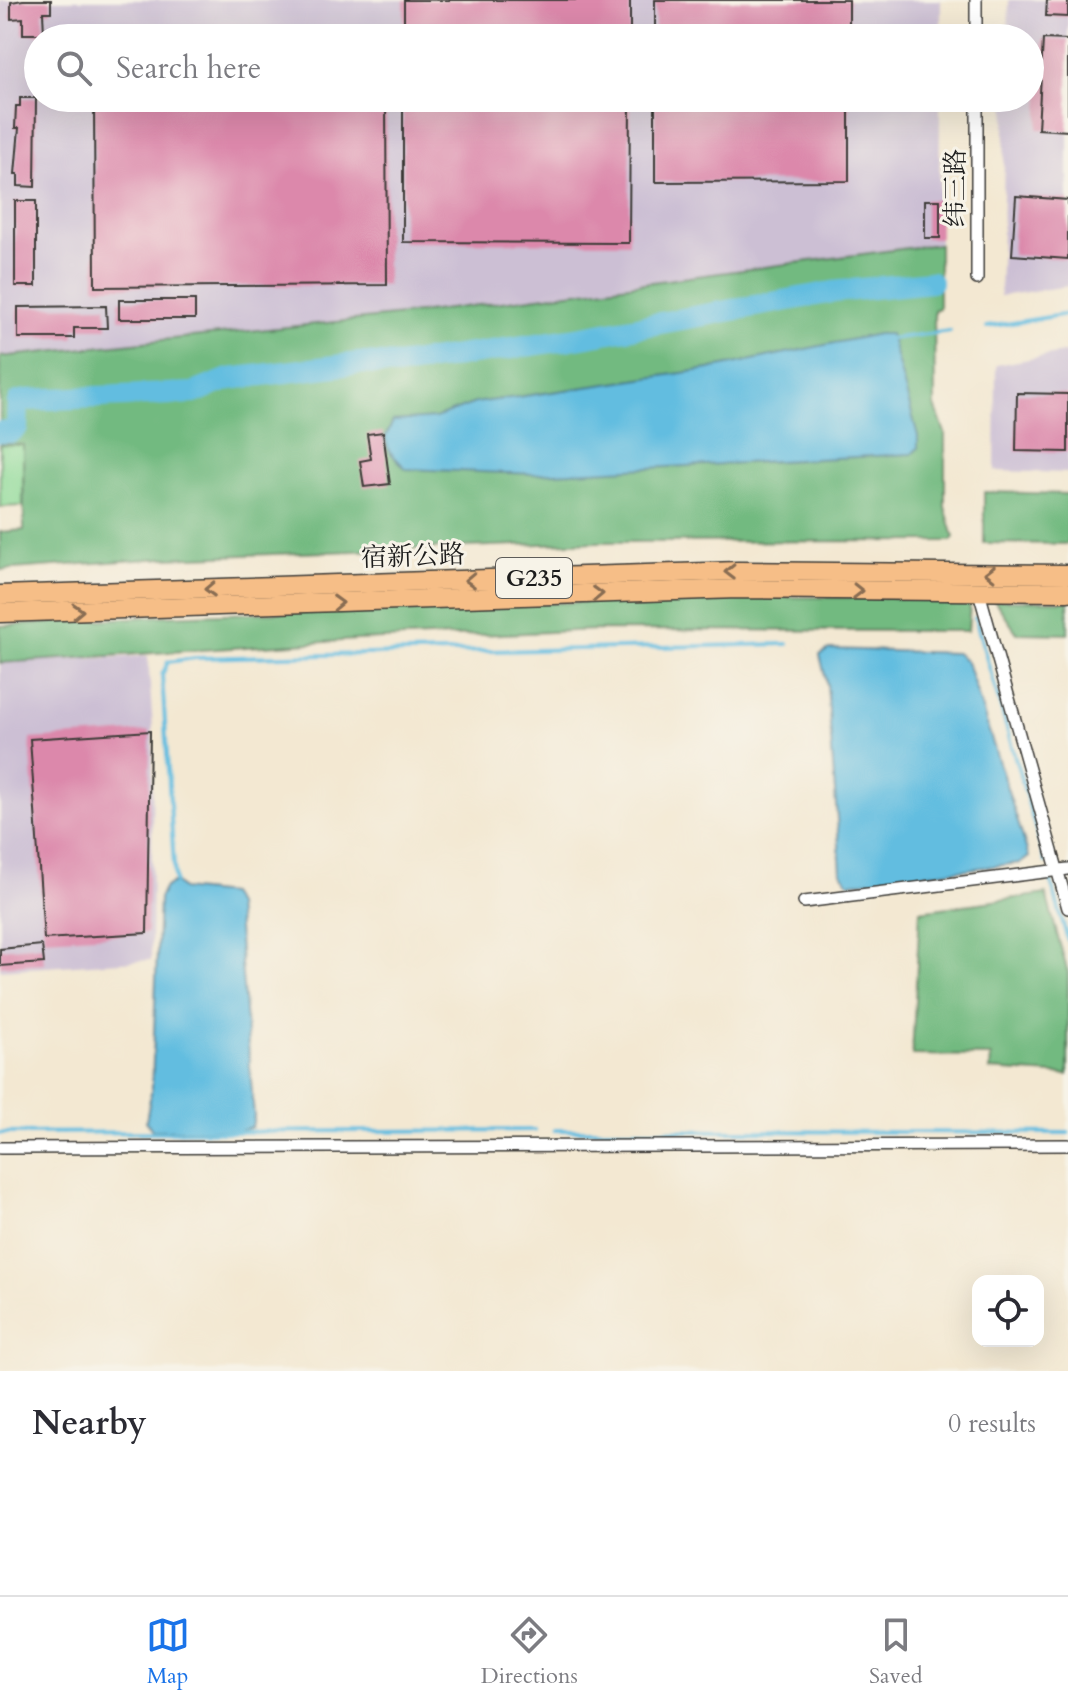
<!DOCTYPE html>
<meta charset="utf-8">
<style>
:root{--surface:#fff;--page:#f2f2f3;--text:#2b2b33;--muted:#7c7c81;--line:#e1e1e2;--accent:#1a73e8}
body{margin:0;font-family:Cardo,"Noto Serif SC",serif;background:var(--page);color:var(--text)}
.controls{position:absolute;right:24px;bottom:24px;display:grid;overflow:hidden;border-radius:16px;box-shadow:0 8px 32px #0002}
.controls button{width:72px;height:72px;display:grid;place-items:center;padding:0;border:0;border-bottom:2px solid var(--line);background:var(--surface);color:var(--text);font:40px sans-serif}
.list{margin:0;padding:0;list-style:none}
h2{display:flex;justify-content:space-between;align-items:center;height:104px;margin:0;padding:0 32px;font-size:34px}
h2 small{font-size:26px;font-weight:400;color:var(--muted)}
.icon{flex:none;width:44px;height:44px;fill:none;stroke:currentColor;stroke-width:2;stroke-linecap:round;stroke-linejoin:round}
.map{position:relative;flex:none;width:1068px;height:1371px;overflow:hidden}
.search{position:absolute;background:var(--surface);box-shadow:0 8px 32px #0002;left:24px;right:24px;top:24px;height:88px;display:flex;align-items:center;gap:20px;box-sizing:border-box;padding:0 28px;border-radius:44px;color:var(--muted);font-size:30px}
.sheet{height:224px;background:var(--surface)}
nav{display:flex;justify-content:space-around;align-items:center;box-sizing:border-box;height:112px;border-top:2px solid var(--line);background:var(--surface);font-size:22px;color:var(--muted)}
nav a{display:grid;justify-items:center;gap:4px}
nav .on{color:var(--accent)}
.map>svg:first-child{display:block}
.industrial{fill:#ccbfd4}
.green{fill:#8dda97;stroke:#547b5a;stroke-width:2}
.forest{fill:#72ba80;stroke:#476b4e;stroke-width:2}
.water{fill:#62bde0;stroke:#3f6c7e;stroke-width:2}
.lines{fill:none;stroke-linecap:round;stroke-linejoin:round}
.stream{stroke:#62bde0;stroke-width:4}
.river{stroke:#62bde0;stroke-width:22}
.building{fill:#dc88ab}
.minor-casing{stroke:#3c3b37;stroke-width:14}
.trunk-casing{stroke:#3c3b37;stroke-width:21}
.minor{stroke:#fff;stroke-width:11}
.trunk{stroke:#f6be87;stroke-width:18}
.oneway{stroke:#896d52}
.labels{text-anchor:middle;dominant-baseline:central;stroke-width:6;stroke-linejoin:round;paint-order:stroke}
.shield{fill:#f7f3e8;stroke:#5e5c59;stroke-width:2}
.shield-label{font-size:24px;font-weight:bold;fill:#1c1c1c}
.street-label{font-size:26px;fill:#1c1c1c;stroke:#f7f3e8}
</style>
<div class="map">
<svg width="1068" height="1371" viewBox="0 0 1068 1371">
<rect width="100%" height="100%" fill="#f7f3e8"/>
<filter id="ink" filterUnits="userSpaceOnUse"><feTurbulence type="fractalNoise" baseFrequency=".0125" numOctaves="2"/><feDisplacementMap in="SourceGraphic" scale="16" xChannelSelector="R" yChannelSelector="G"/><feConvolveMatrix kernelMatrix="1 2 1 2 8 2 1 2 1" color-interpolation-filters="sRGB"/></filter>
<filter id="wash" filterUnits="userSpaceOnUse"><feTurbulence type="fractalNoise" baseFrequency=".006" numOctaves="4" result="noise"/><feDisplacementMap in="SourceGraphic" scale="32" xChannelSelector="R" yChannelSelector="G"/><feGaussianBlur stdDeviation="1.8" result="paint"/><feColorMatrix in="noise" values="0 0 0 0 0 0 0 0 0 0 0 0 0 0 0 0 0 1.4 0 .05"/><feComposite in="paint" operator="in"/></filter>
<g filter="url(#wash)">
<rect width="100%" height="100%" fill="#f3e8d2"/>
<!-- industrial -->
<g class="industrial">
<polygon points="0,0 941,0 941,38 38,38 38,98 940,98 939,244 403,315 0,357"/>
<polygon points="1009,0 1068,0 1068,286 1000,296 1006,98 1030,98 1030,38 1008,38"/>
<polygon points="1068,352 1068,473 995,471 996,365"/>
<polygon points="148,656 153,729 151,960 0,970 0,663"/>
</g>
<!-- green -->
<polygon class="green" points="0,444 23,445 23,506 0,507"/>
<!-- forest -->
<g class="forest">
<polygon points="939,244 939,308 934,310 935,406 945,433 945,507 954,537 951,541 597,542 164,558 0,570 0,532 24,530 23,445 0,444 0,357 403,315"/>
<polygon points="984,492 1068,494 1068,544 984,543"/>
<polygon points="740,597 961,598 970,604 968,631 597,630 357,640 0,663 0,626 161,616"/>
<polygon points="994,600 1068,601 1068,634 1017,633"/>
<polygon points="1046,894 1068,973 1068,1075 990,1070 991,1056 912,1055 920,911"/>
</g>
<!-- water -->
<g class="water">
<polygon points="878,334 890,334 918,436 918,448 912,454 535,474 406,469 389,451 385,438 393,421 435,418 475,403 709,369"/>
<polygon points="829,649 957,653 967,662 1029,857 1021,863 849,883 841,872 827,685 820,655"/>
<polygon points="175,882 182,889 229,894 236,905 254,1116 252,1127 240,1131 152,1130 146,1121 152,1087 159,898 165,887"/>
</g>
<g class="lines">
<!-- stream -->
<g class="stream">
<polyline points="987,327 1068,314"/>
<polyline points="889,339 950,331"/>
<polyline points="975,618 1045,862"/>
<polyline points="175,882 162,675 168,662 195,658 788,644"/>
<polyline points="1051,882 1068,941"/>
<polyline points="554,1130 1068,1133"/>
<polyline points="0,1133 535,1130"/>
</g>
<!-- river -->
<polyline class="river" points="0,432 11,432 17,427 18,402 26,400 194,393 229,379 360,363 399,365 571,339 833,292 931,282"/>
</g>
<g id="blocks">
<!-- building -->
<g class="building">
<polygon points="23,0 51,0 51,12 43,12 44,34 23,34 23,18 11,19 11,2"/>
<rect x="404" y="0" width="226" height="38"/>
<rect x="655" y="0" width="194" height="38"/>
<polygon points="1047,0 1068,0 1068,17 1046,16"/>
<polygon points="1043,39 1068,40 1068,131 1038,129"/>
<polygon points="20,98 36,98 35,187 18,186 18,174 15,174 19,128 15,128 16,106 20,106"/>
<polygon points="94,98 386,98 387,285 95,287"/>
<polygon points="403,98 630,98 629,243 403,242"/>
<polygon points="655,98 849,98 849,181 655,182"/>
<polygon points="1016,196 1068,200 1068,259 1012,255"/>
<rect x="925" y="200" width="15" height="38"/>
<rect x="15" y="201" width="21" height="85"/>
<rect x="119" y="300" width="76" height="19"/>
<polygon points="106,306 107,328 74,328 74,338 18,338 18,307"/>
<polygon points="1017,393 1068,394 1068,452 1016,451"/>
<polygon points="383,432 390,484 364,487 360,461 371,459 367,434"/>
<polygon points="150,731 147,933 44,939 30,739"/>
<polygon points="42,945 44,963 0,966 0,949"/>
</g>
</g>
</g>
<g filter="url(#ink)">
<use href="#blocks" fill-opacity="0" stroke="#3c3b37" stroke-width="2"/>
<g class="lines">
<defs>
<g id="minor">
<polyline points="976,0 976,38"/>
<polyline points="977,98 977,279"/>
<polyline points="979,592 1068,908"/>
<polyline points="804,902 1068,869"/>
<polyline points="0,1148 1068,1145"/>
</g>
<g id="trunk">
<polyline points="0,595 738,571 1068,574"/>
<polyline points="0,613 738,589 1068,592"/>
</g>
</defs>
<!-- minor casing -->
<use href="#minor" class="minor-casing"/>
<!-- trunk casing -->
<use href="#trunk" class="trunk-casing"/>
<!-- minor -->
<use href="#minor" class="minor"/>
<!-- trunk -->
<use href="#trunk" class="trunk"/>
</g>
<!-- one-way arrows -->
<defs><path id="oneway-chevron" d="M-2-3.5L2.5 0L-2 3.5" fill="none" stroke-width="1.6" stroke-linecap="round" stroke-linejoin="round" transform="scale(2)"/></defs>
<g class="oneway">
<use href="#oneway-chevron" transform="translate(730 572) rotate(179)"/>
<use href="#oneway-chevron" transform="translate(990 573) rotate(-179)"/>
<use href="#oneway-chevron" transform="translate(470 580) rotate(178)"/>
<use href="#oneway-chevron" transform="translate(210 589) rotate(178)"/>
<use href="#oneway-chevron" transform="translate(858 591) rotate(1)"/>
<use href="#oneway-chevron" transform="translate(598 594) rotate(-2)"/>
<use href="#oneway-chevron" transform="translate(338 603) rotate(-2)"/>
<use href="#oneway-chevron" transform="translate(78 611) rotate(-2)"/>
</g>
</g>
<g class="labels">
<!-- shield labels -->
<rect class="shield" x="496" y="558" width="76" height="40" rx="6"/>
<g class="shield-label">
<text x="534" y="578">G235</text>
</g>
<!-- street labels -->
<g class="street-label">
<text transform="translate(955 188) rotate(-90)">纬三路</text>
<text transform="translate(413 556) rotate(-2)">宿新公路</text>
</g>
</g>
</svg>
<div class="controls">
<button><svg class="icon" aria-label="locate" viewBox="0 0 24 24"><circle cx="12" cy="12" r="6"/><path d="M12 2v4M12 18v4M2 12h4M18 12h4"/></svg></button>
</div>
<div class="search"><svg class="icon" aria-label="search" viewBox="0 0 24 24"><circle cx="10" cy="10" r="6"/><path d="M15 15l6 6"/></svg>Search here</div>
</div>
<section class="sheet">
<h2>Nearby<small>0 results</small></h2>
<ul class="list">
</ul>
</section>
<nav>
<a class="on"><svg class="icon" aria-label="map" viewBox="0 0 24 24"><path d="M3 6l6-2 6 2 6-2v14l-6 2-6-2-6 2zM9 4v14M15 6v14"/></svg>Map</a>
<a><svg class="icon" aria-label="directions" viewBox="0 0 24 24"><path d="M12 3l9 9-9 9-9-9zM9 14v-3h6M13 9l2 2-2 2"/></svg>Directions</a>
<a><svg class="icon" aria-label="saved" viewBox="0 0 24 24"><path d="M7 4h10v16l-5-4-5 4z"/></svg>Saved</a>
</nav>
